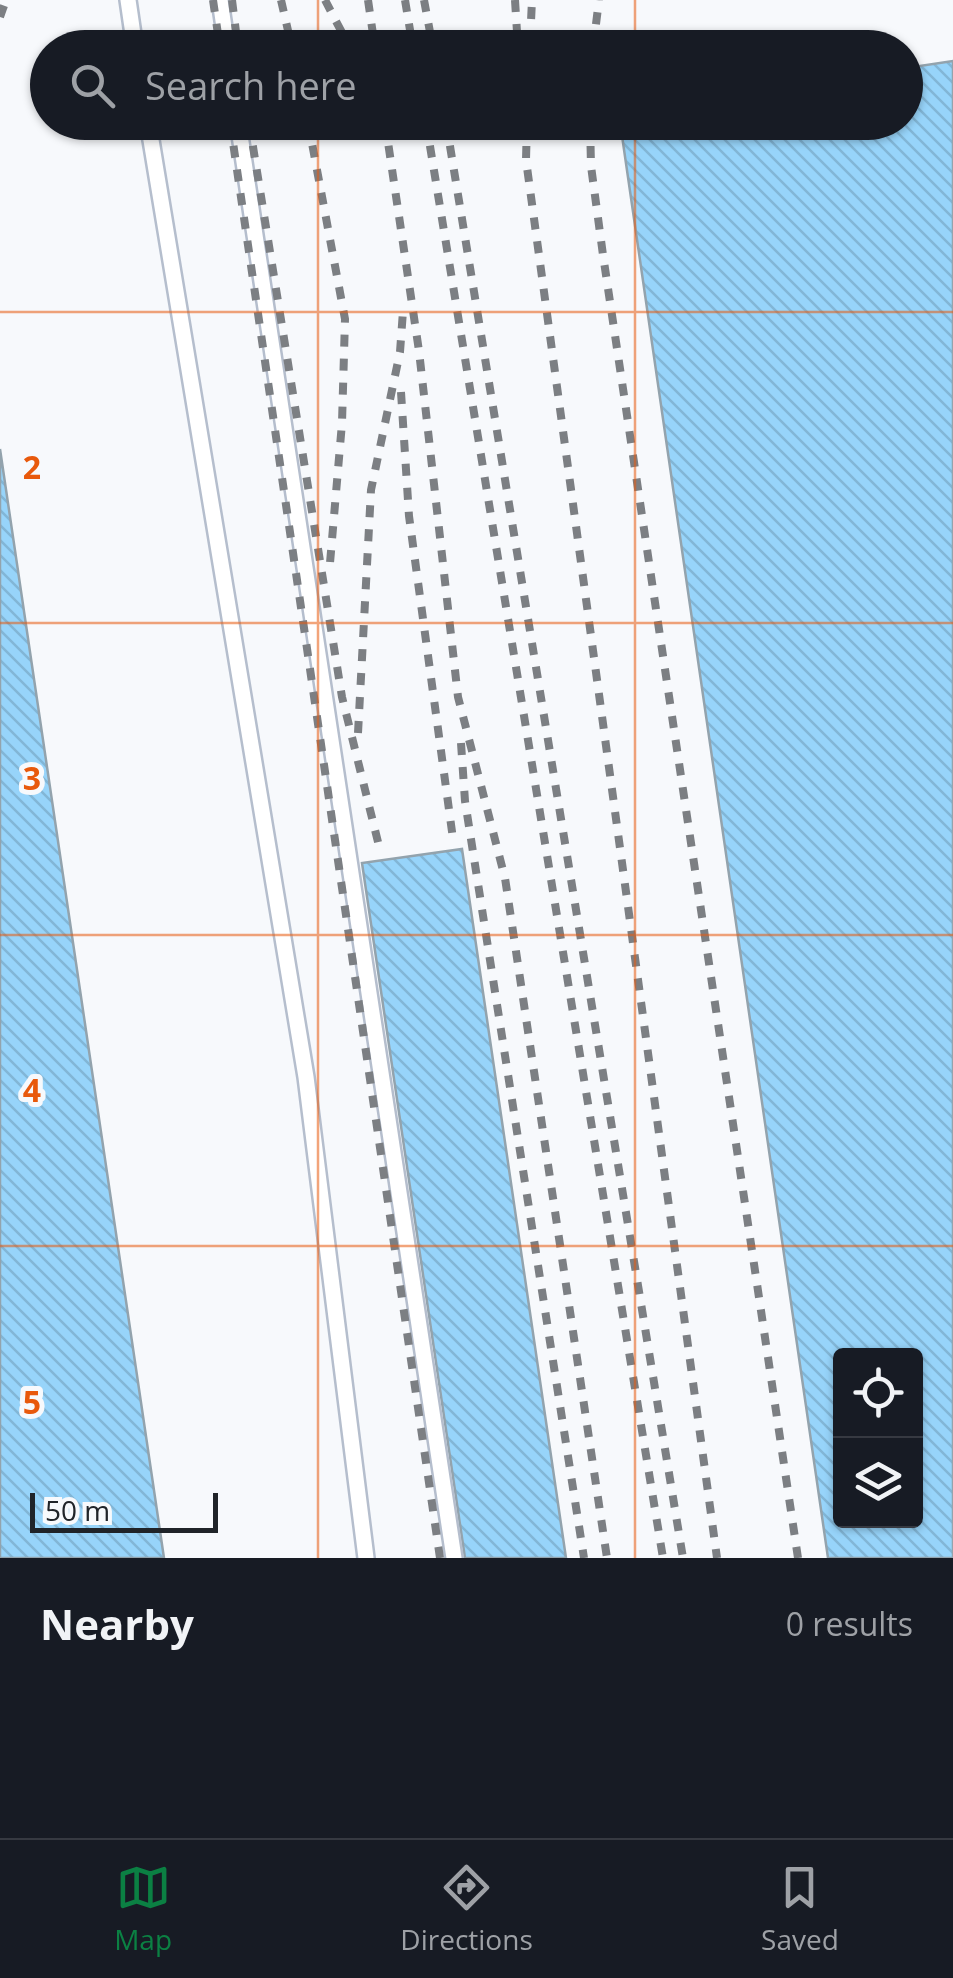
<!DOCTYPE html>
<style>
:root{--surface:#171b24;--page:#20242c;--text:#f1f3f6;--muted:#9ea1a6;--line:#363941;--accent:#0b8043}
body{margin:0;font-family:"Open Sans",sans-serif;background:var(--page);color:var(--text)}
.controls{position:absolute;right:30px;bottom:30px;display:grid;overflow:hidden;border-radius:10px;box-shadow:0 2px 8px #0004}
.controls button{width:90px;height:90px;display:grid;place-items:center;padding:0;border:0;border-bottom:2px solid var(--line);background:var(--surface);color:var(--text);font:50px sans-serif}
.scale{position:absolute;left:30px;bottom:25px;width:188px;box-sizing:border-box;padding-left:10px;border:5px solid #202429;border-top:0;font-size:28px;line-height:35px;white-space:nowrap;color:#202429;-webkit-text-stroke:8px #f7f9fc;paint-order:stroke}
.list{margin:0;padding:0;list-style:none}
h2{display:flex;justify-content:space-between;align-items:center;height:130px;margin:0;padding:0 40px;font-size:42px}
h2 small{font-size:32px;font-weight:400;color:var(--muted)}
.icon{flex:none;width:55px;height:55px;fill:none;stroke:currentColor;stroke-width:2;stroke-linecap:round;stroke-linejoin:round}
.map{position:relative;flex:none;width:953px;height:1558px;overflow:hidden}
.search{position:absolute;background:var(--surface);box-shadow:0 2px 8px #0004;left:30px;right:30px;top:30px;height:110px;display:flex;align-items:center;gap:25px;box-sizing:border-box;padding:0 35px;border-radius:55px;color:var(--muted);font-size:38px}
.sheet{height:280px;background:var(--surface)}
nav{display:flex;justify-content:space-around;align-items:center;box-sizing:border-box;height:140px;border-top:2px solid var(--line);background:var(--surface);font-size:28px;color:var(--muted)}
nav a{display:grid;justify-items:center;gap:5px}
nav .on{color:var(--accent)}
.map>svg:first-child{display:block}
.building{fill:url(#building-back-hatch);stroke:#93a3ad;stroke-width:2.5;fill-rule:evenodd}
.lines{fill:none;stroke-linecap:round;stroke-linejoin:round}
.service-casing{stroke:#b5becd;stroke-width:20}
.service{stroke:#fff;stroke-width:15}
.rail{stroke:#7c7f83;stroke-width:8;stroke-dasharray:12 12;stroke-linecap:butt}
.grid{fill:none;stroke:#e8590c;stroke-width:2.5;stroke-opacity:0.55}
.grid-label{font-size:32px;text-anchor:middle;font-weight:bold;fill:#e8590c;stroke:#f7f9fc;stroke-width:10;stroke-linejoin:round;paint-order:stroke}
</style>
<div class="map">
<svg width="953" height="1558" viewBox="0 0 953 1558">
<defs>
<pattern id="building-back-hatch" width="6" height="6" patternUnits="userSpaceOnUse" patternTransform="scale(2.5)"><rect width="6" height="6" fill="#97d4fa"/><path d="M-1 5l2 2M0 0l6 6M5-1l2 2" fill="none" stroke="#82b6d6"/></pattern>
</defs>
<rect width="100%" height="100%" fill="#f7f9fc"/>
<!-- building -->
<g class="building">
<path d="M953 61V1558H828L620 122H906V68ZM840 1356H916V1520H840Z"/>
<polygon points="0,449 164,1558 0,1558"/>
<polygon points="462,849 566,1558 465,1558 362,863"/>
</g>
<g class="lines">
<defs>
<g id="service">
<polyline points="128,0 135,48"/>
<polyline points="220,0 227,48"/>
<polyline points="148,122 306,1077 366,1558"/>
<polyline points="238,122 454,1558"/>
</g>
</defs>
<!-- service casing -->
<use href="#service" class="service-casing"/>
<!-- service -->
<use href="#service" class="service"/>
<!-- rail -->
<g class="rail">
<polyline points="213,0 220,48"/>
<polyline points="232,0 238,48"/>
<polyline points="281,0 292,48"/>
<polyline points="325,0 350,48"/>
<polyline points="368,0 375,48"/>
<polyline points="405,0 413,48"/>
<polyline points="424,0 433,48"/>
<polyline points="515,0 518,48"/>
<polyline points="0,17 6,0"/>
<polyline points="530,43 532,0"/>
<polyline points="593,48 599,0"/>
<polyline points="230,122 440,1558"/>
<polyline points="249,122 342,697 379,846"/>
<polyline points="308,122 345,319 342,423 330,563"/>
<polyline points="385,122 419,351 458,697 505,878 607,1558"/>
<polyline points="426,122 663,1558"/>
<polyline points="446,122 683,1558"/>
<polyline points="527,122 526,160 717,1558"/>
<polyline points="590,122 591,166 603,255 798,1558"/>
<polyline points="401,392 409,516 453,839"/>
<polyline points="358,733 371,490 400,352 403,311"/>
<polyline points="461,743 465,801 584,1558"/>
</g>
</g>
<!-- grid -->
<path class="grid" d="M318 0V48M635 0V48M318 122V1558M635 122V1558M0 312H953M0 623H953M0 935H953M0 1246H953"/>
<g class="grid-label">
<text x="32" y="479">2</text>
<text x="32" y="790">3</text>
<text x="32" y="1102">4</text>
<text x="32" y="1414">5</text>
</g>
</svg>
<div class="controls">
<button><svg class="icon" aria-label="locate" viewBox="0 0 24 24"><circle cx="12" cy="12" r="6"/><path d="M12 2v4M12 18v4M2 12h4M18 12h4"/></svg></button>
<button><svg class="icon" aria-label="layers" viewBox="0 0 24 24"><path d="M12 4l9 5-9 5-9-5zM3 14l9 5 9-5"/></svg></button>
</div>
<div class="scale">50 m</div>
<div class="search"><svg class="icon" aria-label="search" viewBox="0 0 24 24"><circle cx="10" cy="10" r="6"/><path d="M15 15l6 6"/></svg>Search here</div>
</div>
<section class="sheet">
<h2>Nearby<small>0 results</small></h2>
<ul class="list">
</ul>
</section>
<nav>
<a class="on"><svg class="icon" aria-label="map" viewBox="0 0 24 24"><path d="M3 6l6-2 6 2 6-2v14l-6 2-6-2-6 2zM9 4v14M15 6v14"/></svg>Map</a>
<a><svg class="icon" aria-label="directions" viewBox="0 0 24 24"><path d="M12 3l9 9-9 9-9-9zM9 14v-3h6M13 9l2 2-2 2"/></svg>Directions</a>
<a><svg class="icon" aria-label="saved" viewBox="0 0 24 24"><path d="M7 4h10v16l-5-4-5 4z"/></svg>Saved</a>
</nav>
